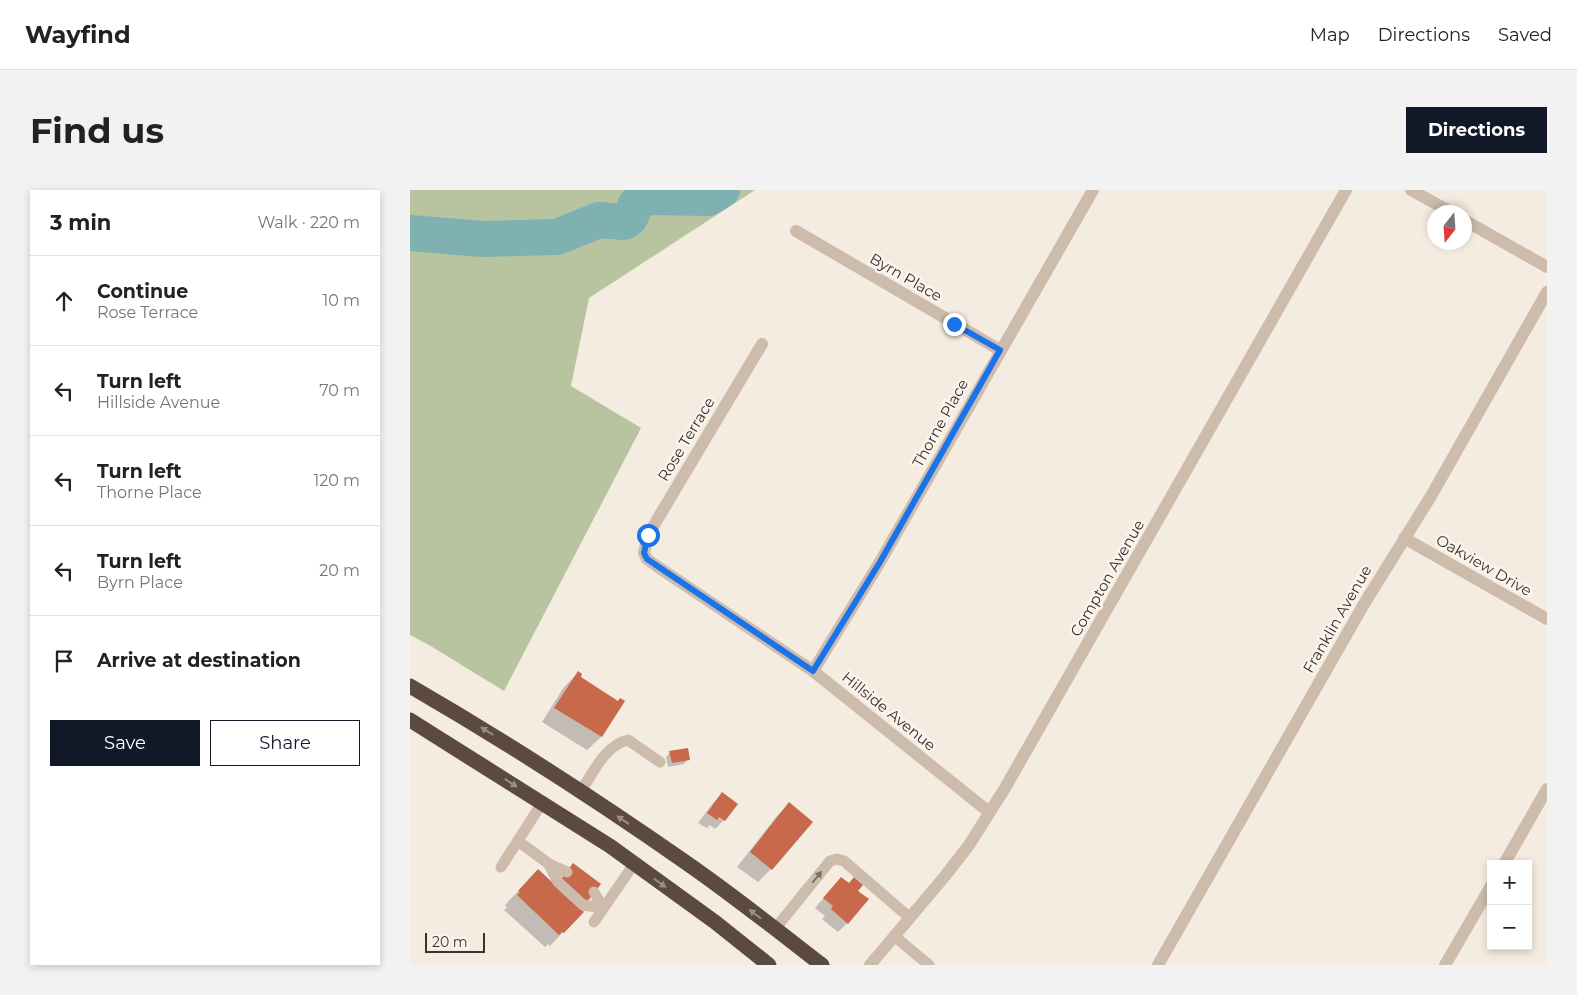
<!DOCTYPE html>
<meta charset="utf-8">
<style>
:root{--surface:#fff;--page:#f2f2f2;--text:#222;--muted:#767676;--line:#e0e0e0;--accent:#111827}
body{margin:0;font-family:Montserrat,sans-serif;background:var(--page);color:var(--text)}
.controls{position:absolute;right:15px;bottom:15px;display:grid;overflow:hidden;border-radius:0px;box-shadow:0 2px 8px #0003}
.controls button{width:45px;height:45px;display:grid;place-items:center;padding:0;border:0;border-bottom:1px solid var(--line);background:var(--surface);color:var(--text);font:25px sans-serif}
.compass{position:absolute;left:1017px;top:15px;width:45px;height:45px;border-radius:50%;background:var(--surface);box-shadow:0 2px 8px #0003;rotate:197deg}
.scale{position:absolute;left:15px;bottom:12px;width:60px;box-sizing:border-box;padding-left:5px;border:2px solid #3b302b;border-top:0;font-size:14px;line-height:18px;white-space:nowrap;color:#3b302b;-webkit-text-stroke:4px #fbf5ee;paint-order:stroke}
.stop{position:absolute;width:15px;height:15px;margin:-11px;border:4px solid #1a73e8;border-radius:50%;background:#fff}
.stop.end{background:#1a73e8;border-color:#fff;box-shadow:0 1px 5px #0008}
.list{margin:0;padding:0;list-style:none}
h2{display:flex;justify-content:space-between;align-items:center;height:65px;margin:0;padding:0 20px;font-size:21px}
h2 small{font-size:16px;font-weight:400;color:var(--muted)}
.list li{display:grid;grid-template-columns:32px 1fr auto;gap:15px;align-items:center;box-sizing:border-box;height:90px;padding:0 20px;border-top:1px solid var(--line)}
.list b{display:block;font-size:19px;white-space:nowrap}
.list p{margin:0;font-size:16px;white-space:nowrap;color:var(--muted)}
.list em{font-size:16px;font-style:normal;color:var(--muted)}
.actions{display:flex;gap:10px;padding:15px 20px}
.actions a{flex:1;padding:11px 0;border:1px solid var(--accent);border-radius:0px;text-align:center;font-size:18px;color:var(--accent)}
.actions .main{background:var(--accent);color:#fff}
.icon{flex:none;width:28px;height:28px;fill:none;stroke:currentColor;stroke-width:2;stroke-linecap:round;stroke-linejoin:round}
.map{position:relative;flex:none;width:1137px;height:775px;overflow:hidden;border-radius:0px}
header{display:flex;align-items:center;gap:30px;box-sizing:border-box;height:70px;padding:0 25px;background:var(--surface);border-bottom:1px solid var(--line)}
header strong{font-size:24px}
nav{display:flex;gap:28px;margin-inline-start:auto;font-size:18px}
.intro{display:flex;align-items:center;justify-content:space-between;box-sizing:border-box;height:120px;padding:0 30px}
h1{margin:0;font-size:35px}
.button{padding:12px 22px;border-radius:0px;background:var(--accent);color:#fff;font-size:18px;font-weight:700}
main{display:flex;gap:30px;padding:0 30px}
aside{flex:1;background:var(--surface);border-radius:0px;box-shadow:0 2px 8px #0003}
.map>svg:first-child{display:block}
.green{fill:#b8c4a0}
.shadow{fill:#0003}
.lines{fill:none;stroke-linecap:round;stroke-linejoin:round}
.river{stroke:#7fb0b2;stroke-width:36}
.building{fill:#c8694b}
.lane{stroke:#cdbbac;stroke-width:11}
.street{stroke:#cdbbac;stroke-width:12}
.highway{stroke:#5c4a42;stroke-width:15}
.oneway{fill:#9c8e87}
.oneway2{fill:#7d6f65}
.route{stroke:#1a73e8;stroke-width:6}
.labels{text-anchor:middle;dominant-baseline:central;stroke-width:5;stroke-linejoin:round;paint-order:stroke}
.street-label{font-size:15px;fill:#3b302b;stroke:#fbf5ee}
</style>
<header>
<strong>Wayfind</strong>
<nav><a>Map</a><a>Directions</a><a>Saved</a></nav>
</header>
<div class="intro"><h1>Find us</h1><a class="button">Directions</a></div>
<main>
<aside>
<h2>3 min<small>Walk · 220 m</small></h2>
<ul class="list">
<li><svg class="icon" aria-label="ahead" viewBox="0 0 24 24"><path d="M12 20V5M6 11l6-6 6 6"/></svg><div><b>Continue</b><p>Rose Terrace</p></div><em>10 m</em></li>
<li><svg class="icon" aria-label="left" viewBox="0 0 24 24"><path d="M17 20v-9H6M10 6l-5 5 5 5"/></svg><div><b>Turn left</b><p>Hillside Avenue</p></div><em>70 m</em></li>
<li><svg class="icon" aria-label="left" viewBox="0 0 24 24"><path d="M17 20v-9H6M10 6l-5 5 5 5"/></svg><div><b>Turn left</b><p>Thorne Place</p></div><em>120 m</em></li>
<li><svg class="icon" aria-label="left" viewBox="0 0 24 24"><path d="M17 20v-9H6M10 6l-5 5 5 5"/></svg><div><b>Turn left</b><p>Byrn Place</p></div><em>20 m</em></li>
<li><svg class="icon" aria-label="arrive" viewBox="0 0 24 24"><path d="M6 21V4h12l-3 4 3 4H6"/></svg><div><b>Arrive at destination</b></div></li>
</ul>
<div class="actions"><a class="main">Save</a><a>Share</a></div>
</aside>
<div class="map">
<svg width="1137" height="775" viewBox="0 0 1137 775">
<rect width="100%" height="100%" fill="#f4ebe1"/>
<!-- green -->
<polygon class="green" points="0,0 345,0 179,108 161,196 231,238 94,501 19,455 0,445"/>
<!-- shadow -->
<g class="shadow">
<polygon points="168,483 169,488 208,512 213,512 191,547 177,560 132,532 154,497"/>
<polygon points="260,563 278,569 274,574 258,577 256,567"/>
<polygon points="312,604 314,630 305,639 300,635 297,638 288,633 303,613"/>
<polygon points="379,614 361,679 348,692 327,677 366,627"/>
<polygon points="154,684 153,742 140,756 138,754 135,757 94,720 97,717 95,715 115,694 145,696"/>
<polygon points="431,688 446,701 437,733 428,742 412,729 415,726 405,718"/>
</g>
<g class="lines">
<!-- river -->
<polyline class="river" points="0,43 72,49 147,47 189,30 214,32 220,28 226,14 232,9 242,7 299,8 312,0"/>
</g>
<!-- building -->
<g class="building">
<polygon points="168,481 172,484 171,487 208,511 210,508 215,511 192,547 144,518"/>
<polygon points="278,558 280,570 262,573 259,561"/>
<polygon points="312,602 328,614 315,631 309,627 307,630 297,623"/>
<polygon points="379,612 403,632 362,680 340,662"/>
<polygon points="163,673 191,694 177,712 150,691"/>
<polygon points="128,679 174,722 154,743 152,742 149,745 107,705 110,702 108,701"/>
<polygon points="431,687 439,693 444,687 453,695 448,701 459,709 438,734 421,719 423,716 413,708"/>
</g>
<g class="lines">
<!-- lane -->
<g class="lane">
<path d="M171 601C183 583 195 555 218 550L250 572"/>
<polyline points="108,651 139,674 157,682"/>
<polyline points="139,674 148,692 173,715 193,718"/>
<polyline points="91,677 132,613"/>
<polyline points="184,702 193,718"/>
<polyline points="184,732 224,674"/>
<polyline points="365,739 420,671 427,669 434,671 500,728"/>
<polyline points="484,746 519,775"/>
</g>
<!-- street -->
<g class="street">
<polyline points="1001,0 1041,22"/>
<polyline points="1054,30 1137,77"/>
<polyline points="386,41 590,160"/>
<polyline points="352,154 238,345 234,363 237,369 248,377 403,481 579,622"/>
<polyline points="994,348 1137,429"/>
<polyline points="403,481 470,372 683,0"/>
<polyline points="1094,674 1137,599"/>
<polyline points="460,775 535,686 559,655 595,598 936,0"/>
<polyline points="748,775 954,414 1021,306 1137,102"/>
<polyline points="1035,775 1081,696"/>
</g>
<!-- highway -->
<g class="highway">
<path d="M0 496C95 551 188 611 278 674 324 706 368 741 412 775"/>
<polyline points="0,530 200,656 305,732 359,775"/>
</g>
</g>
<!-- one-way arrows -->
<defs><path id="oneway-solid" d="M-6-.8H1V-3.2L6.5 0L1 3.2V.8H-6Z" transform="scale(1.25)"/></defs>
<g class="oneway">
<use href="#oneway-solid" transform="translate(77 541) rotate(-148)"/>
<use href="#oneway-solid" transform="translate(101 593) rotate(33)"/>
<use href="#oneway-solid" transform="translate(213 630) rotate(-146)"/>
<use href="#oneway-solid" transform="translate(250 693) rotate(36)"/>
<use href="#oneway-solid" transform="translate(345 724) rotate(-143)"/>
</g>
<use class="oneway2" href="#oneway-solid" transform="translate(407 687) rotate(-51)"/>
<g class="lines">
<!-- route -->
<polyline class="route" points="238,345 234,363 237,369 403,481 470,372 590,160 544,134"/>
</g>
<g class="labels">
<!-- street labels -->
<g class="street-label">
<text transform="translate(496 87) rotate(30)">Byrn Place</text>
<text transform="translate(530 233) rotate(-61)">Thorne Place</text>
<text transform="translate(276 249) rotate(-59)">Rose Terrace</text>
<text transform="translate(1074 375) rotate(30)">Oakview Drive</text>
<text transform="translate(697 388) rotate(-60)">Compton Avenue</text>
<text transform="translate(927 429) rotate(-60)">Franklin Avenue</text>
<text transform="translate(479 521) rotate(39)">Hillside Avenue</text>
</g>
</g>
</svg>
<div class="controls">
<button>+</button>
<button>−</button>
</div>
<svg class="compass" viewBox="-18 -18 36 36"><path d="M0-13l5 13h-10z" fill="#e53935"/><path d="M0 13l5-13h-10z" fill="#767676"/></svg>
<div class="scale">20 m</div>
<div class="stop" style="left:238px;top:345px"></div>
<div class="stop end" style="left:544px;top:134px"></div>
</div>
</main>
